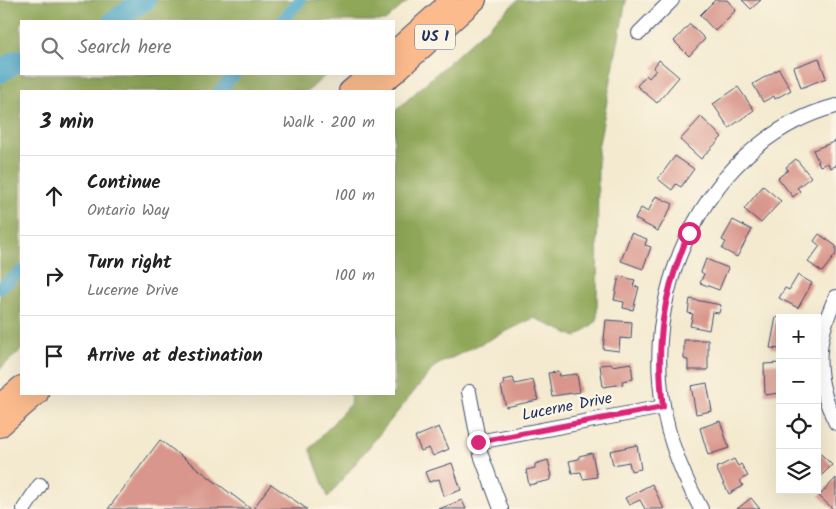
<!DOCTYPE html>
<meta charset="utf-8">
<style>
:root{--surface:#fff;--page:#f6f6f6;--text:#222;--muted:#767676;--line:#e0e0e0}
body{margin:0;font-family:Kalam,sans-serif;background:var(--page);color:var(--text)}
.controls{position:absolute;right:15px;bottom:15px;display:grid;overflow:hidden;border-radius:0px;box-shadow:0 5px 20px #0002}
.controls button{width:45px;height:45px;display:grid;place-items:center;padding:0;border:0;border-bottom:1px solid var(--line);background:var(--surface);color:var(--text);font:25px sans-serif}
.stop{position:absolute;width:15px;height:15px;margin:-11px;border:4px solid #db2777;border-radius:50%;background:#fff}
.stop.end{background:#db2777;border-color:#fff;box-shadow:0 1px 5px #0008}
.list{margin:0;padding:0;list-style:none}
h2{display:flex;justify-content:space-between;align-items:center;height:65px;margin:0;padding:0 20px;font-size:21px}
h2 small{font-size:16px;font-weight:400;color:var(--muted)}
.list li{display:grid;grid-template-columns:32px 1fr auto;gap:15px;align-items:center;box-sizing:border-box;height:80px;padding:0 20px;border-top:1px solid var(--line)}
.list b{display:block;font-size:19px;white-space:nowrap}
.list p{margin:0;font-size:16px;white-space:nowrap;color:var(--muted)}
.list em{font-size:16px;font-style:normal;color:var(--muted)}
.icon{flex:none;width:28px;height:28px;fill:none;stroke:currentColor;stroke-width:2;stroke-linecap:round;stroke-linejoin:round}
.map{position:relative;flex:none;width:836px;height:509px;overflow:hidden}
.search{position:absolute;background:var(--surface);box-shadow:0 5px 20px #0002;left:20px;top:20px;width:375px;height:55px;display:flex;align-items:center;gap:12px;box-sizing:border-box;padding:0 18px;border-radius:0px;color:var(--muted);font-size:19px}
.panel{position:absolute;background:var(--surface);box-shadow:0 5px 20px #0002;left:20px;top:90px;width:375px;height:305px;border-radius:0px}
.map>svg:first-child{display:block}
.forest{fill:#8fa759;stroke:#556b5c}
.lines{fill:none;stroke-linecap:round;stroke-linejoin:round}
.canal{stroke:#49a6c7;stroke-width:12}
.river{stroke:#49a6c7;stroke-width:22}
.building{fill:#d9968c}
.minor-casing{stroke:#3c4b6f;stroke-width:16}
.highway-casing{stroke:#3c4b6f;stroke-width:22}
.minor{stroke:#fff;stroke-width:14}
.highway{stroke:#fbbb8d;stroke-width:20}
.route{stroke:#db2777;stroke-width:6}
.labels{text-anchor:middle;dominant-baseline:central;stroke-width:5;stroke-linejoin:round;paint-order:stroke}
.shield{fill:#fcf5e5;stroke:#5e6a86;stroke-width:1}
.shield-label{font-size:15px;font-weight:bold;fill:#1b2f5e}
.street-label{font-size:16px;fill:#1b2f5e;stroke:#fcf5e5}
</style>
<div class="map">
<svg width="836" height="509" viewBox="0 0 836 509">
<rect width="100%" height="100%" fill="#fcf5e5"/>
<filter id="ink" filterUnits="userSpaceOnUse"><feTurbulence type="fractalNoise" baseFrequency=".02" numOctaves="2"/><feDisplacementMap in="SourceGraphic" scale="10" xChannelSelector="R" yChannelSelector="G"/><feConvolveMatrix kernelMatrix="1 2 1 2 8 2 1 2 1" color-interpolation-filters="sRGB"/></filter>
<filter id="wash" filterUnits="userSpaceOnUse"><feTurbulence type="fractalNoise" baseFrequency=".0096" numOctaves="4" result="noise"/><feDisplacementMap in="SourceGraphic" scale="20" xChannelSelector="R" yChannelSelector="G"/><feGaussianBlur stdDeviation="1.12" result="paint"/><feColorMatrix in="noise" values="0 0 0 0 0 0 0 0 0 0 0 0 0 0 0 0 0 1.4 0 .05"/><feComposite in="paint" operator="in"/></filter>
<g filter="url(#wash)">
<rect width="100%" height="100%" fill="#f4ead0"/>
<!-- forest -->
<g class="forest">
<polygon points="0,0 409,0 385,21 21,21 21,74 327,74 308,91 21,91 21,350 0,369"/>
<polygon points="518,0 626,0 598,149 597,321 576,337 534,318 435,366 328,497 310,449 350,404 351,394 394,394 394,112"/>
</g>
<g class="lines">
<!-- canal -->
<g class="canal">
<polyline points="282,21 300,0"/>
<polyline points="219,91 235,74"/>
<polyline points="0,288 21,271"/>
</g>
<!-- river -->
<g class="river">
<polyline points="114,21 145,0"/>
<polyline points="0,72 15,62 21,60"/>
</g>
</g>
<g id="blocks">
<!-- building -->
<g class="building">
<polygon points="715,0 727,0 736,10 715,31 700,15"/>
<polygon points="742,0 761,0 751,9"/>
<polygon points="690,24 705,39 689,56 674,41"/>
<polygon points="819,58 826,78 801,88 794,67"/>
<polygon points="659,60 679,77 657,103 637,86 646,75 649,78 656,70 653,68"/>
<polygon points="779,69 791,90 775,99 774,96 763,102 753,84"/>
<polygon points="738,87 754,110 729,128 713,104"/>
<polygon points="701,117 722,137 701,159 680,140"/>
<polygon points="836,141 836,166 830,168 828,163 820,166 813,150"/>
<polygon points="675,156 694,169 681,187 676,184 672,190 658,179"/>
<polygon points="796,159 811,177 797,188 800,191 793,197 778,178 788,170 786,167"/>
<polygon points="763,186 781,201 761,223 744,209"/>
<polygon points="656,196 673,204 658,231 635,219 641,208 648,212"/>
<polygon points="733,220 752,230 737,257 722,249 726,242 722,240"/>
<polygon points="631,233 647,239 645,245 651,247 643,269 621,261"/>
<polygon points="819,234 836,246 836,254 822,272 808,262 820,246 814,241"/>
<polygon points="706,259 728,268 719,290 700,283 704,274 701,272"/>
<polygon points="798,275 812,283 798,308 779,298 785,288 789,290"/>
<polygon points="619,276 635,280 633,286 639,287 633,310 623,308 624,302 614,300"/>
<polygon points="690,299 721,305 719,313 712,312 709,330 690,326 693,314 688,313"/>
<polygon points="776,317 780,318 780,349 770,348"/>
<polygon points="606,320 632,322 631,339 620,338 619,351 603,349"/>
<polygon points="684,340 708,340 708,370 688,370 688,360 684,359"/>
<polygon points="631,363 633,379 622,381 623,384 603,387 600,365 612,364 612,366"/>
<polygon points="780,363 780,393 765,395 764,364"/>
<polygon points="558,372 559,376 577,374 580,392 552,396 548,373"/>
<polygon points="513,378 515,384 533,380 538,400 506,407 501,386 504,385 503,380"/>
<polygon points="707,383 712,411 696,414 691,386"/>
<polygon points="720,421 729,448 708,455 700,428"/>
<polygon points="439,427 449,449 433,456 429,448 421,451 415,437"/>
<polygon points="160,440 251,509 108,509"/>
<polygon points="637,445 641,469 631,471 629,462 613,465 610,451"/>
<polygon points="817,450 832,465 819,478 817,477"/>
<polygon points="592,453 597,477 583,479 581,472 572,473 569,461 579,459 579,456"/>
<polygon points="734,459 738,466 741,464 748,476 740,480 743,486 729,494 716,468"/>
<polygon points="548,460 552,476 551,476 551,480 529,485 526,470 535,468 535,464"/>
<polygon points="452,463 461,490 444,496 439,479 429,482 425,472"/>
<polygon points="836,478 836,509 833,509 819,496"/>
<polygon points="271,484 307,509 253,509"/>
<polygon points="652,484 664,509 645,509 640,500 629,505 625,498"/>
<polygon points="751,498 760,509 737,509"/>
<polygon points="462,500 466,509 439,509"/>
</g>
</g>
</g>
<g filter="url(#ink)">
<use href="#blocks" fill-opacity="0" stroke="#3c4b6f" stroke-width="1"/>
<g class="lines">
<defs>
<g id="minor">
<polyline points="639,33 672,0"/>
<path d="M836 297C814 342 814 379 836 423"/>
<polyline points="469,392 481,455 501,509"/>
<polyline points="478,442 663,407"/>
<polyline points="24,509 40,485"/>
<path d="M701 509C679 468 663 427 660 380 651 266 720 136 836 106"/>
</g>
<g id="highway">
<polyline points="394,51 451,0"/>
<polyline points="394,74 476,0"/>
<polyline points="349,91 369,74"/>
<polyline points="374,91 394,74"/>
<polyline points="0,404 21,386"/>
<polyline points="0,427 38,394"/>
</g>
</defs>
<!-- minor casing -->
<use href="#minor" class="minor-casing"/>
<!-- highway casing -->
<use href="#highway" class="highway-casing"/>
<!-- minor -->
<use href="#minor" class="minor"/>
<!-- highway -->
<use href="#highway" class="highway"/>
</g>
</g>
<g class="lines" filter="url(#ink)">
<!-- route -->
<path class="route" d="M478 442 663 407C655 341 663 294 689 233"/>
</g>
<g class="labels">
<!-- shield labels -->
<rect class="shield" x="415" y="24.5" width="40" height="25" rx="4"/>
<g class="shield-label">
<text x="435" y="37">US 1</text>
</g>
<!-- street labels -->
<g class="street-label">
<text transform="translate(567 407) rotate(-11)">Lucerne Drive</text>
</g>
</g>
</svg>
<div class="controls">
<button>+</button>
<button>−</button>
<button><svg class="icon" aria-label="locate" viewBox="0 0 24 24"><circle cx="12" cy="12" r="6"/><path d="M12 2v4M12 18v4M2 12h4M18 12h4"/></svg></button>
<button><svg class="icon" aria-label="layers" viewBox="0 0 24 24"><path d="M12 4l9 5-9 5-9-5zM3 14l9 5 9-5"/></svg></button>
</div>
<div class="stop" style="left:689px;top:233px"></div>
<div class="stop end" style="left:478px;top:442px"></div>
<div class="search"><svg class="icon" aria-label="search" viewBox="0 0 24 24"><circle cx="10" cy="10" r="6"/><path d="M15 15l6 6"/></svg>Search here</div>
<section class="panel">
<h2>3 min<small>Walk · 200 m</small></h2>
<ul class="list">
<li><svg class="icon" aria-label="ahead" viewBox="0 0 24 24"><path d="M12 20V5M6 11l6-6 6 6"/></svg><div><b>Continue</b><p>Ontario Way</p></div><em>100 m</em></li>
<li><svg class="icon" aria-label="right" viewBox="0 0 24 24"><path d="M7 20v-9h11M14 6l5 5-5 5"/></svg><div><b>Turn right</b><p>Lucerne Drive</p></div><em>100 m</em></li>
<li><svg class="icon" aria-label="arrive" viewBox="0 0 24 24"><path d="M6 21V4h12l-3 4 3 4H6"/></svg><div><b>Arrive at destination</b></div></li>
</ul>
</section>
</div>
